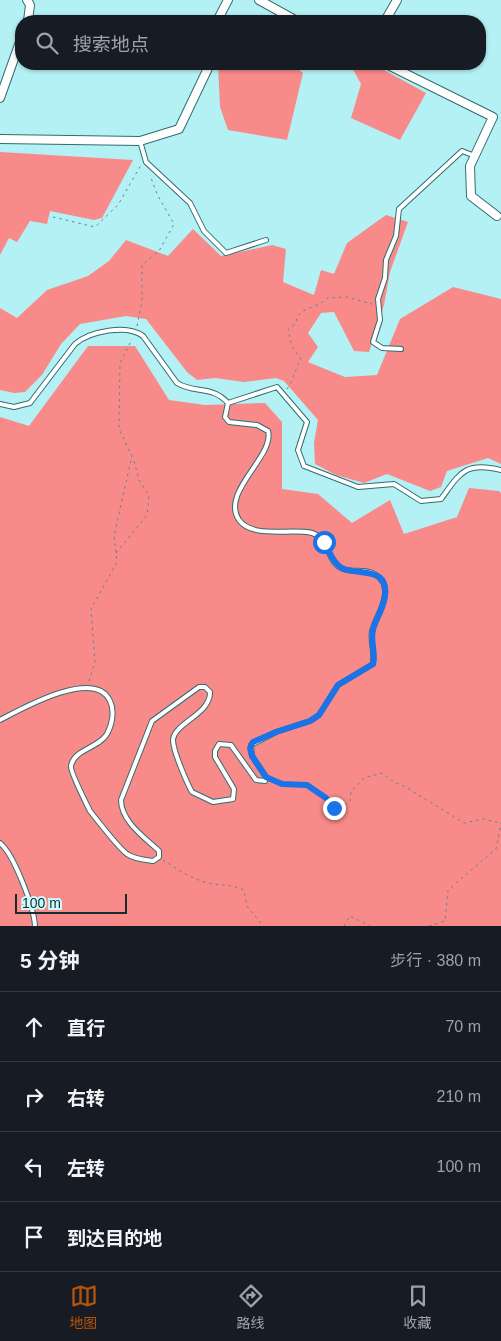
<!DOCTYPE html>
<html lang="zh">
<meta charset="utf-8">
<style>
:root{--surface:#171b24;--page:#20242c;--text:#f1f3f6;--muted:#9ea1a6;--line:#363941;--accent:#b45309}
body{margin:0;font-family:Arial,"Noto Sans SC",sans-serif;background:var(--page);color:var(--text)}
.scale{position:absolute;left:15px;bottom:12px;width:112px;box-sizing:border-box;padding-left:5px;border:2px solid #142d2e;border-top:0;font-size:14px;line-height:18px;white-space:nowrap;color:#142d2e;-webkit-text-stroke:4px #ccfcff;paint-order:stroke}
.stop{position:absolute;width:15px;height:15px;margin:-11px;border:4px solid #1a73e8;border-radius:50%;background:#fff}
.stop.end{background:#1a73e8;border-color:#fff;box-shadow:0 1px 5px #0008}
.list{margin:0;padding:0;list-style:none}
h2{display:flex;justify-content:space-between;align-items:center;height:65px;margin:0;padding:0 20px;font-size:21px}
h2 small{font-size:16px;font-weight:400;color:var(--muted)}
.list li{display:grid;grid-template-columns:32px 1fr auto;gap:15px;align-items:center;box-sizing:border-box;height:70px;padding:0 20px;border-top:1px solid var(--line)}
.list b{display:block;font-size:19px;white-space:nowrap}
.list em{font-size:16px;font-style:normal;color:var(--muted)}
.icon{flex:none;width:28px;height:28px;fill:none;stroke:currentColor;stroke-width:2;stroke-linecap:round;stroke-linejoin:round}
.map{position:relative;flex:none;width:501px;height:926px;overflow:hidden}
.search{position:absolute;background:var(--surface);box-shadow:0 1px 4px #0004;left:15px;right:15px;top:15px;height:55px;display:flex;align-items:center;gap:12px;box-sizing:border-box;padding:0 18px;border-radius:20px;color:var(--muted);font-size:19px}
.sheet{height:345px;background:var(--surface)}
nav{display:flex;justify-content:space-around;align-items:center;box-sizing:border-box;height:70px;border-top:1px solid var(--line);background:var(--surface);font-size:14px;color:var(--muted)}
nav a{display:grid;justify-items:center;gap:2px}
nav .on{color:var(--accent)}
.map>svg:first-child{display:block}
.forest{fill:#f88a8a}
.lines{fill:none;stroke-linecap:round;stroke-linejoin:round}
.lane-casing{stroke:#316c6f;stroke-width:6}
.street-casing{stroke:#316c6f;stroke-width:10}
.path{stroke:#5d8789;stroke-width:1;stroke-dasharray:2.5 4;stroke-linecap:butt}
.lane{stroke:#fff;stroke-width:4}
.street{stroke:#fff;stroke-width:8}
.route{stroke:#1a73e8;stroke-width:6}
</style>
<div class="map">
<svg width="501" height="926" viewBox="0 0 501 926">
<rect width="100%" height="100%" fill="#b4f1f5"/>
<!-- forest -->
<g class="forest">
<polygon points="218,64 292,64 303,73 287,140 228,130 220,107"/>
<polygon points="350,64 373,64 426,93 400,140 351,118 361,84"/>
<polygon points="0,152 133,160 102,218 94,220 50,211 47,224 30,221 17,242 9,238 0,255"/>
<polygon points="386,215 408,222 390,272 384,305 369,352 354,351 334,312 321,313 308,333 318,347 308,362 345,377 377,375 400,319 453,287 501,299 501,464 488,458 447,471 441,487 430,491 387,474 364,483 336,475 315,464 314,443 318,420 284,381 276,378 244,382 215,378 197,380 187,372 146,319 126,316 80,324 61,344 42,375 25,392 14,393 0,390 0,308 17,318 47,290 88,276 109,261 126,240 168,256 193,229 221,256 272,245 286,249 283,282 314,295 321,270 334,274 347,243"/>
<polygon points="88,346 135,346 169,400 205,405 265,403 282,422 282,489 318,494 352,523 390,500 404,534 457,517 469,488 499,491 501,493 501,926 0,926 0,417 29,426"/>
</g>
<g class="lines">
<defs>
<g id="lane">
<polyline points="140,141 146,162 190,203 204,231 226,253 266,240"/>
<polyline points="401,349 382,348 373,342 380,320 378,299 385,278 386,260 396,236 399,209 462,151 475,156"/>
<path d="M0 404 14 407 30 403 75 344C90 331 127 324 143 336L177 383C195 394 212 385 228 403"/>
<path d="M0 720C21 709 95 667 110 701 115 711 112 725 107 734 99 748 74 749 71 766 70 771 87 805 90 811 97 820 119 848 127 854 134 859 145 860 153 861L159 857V851C144 837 121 821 121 800L152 721 199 687H205L210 692C211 714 174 723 173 740 173 751 187 783 192 792L213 802 233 799 234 789 215 757V751L219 744 231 745 256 780 265 781 266 777 252 756 251 745 276 732 310 721 319 715 338 685 373 664C375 652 370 642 372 631 376 615 397 589 376 575 366 568 353 573 343 569 327 563 329 538 312 533 291 528 253 539 239 520 220 492 275 456 268 431L257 425 229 422 225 417 228 403 277 387 307 422 298 450 304 466 358 487 394 484 421 501 441 499C460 473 465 461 501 470"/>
<path d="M0 843C14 854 34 908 35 926"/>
</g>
<g id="street">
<polyline points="27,0 30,5 28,21"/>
<polyline points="259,0 297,21"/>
<polyline points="217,21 228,0"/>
<polyline points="385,21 397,0"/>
<polyline points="386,64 493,117 470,166 471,196 497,216"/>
<polyline points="0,98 21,39"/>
<polyline points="0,139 140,141 179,129 210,64"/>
</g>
</defs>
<!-- lane casing -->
<use href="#lane" class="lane-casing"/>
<!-- street casing -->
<use href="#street" class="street-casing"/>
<!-- path -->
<g class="path">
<polyline points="53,217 95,227 118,205 141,165"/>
<polyline points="137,326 142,302 142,265 159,251 174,224 157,194 150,175"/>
<path d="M287 389C294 380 295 369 301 359L292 346 288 330 296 323C297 306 317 310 327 298L347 297 372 304"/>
<polyline points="116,553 147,515 149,496 139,480 133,457"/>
<polyline points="89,681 95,662 91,609 117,562 114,536 132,456 119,429 120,363 132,339"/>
<path d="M271 779C285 785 294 781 306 785 317 788 327 800 333 808H340L350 802 351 791 364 778 382 773 394 782 404 786 464 823 483 819 501 823"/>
<path d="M163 860C178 870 195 881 213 884 227 886 230 884 244 890L247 906 263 926"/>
<polyline points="344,926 350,916 370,926"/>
<polyline points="429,926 445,921 448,890 496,849 501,823"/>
</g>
<!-- lane -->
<use href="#lane" class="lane"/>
<!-- street -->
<use href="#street" class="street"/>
</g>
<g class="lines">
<!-- route -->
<path class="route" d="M324 542C329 550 334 566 344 569 361 575 392 566 384 601 382 611 375 620 373 630 370 642 376 652 373 664L338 685 319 715 310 721 276 732 253 742 250 748 252 756 266 777 282 784 307 785 326 798 334 808"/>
</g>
</svg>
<div class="scale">100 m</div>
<div class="stop" style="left:324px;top:542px"></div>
<div class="stop end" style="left:334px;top:808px"></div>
<div class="search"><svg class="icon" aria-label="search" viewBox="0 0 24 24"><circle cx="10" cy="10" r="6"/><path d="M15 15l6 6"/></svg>搜索地点</div>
</div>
<section class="sheet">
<h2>5 分钟<small>步行 · 380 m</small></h2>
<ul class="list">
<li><svg class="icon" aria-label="ahead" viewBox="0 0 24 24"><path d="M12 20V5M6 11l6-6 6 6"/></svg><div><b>直行</b></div><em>70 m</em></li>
<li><svg class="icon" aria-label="right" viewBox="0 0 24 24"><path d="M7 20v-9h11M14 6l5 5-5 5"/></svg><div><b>右转</b></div><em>210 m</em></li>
<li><svg class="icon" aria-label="left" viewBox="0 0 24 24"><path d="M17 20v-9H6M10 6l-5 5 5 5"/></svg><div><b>左转</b></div><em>100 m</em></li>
<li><svg class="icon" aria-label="arrive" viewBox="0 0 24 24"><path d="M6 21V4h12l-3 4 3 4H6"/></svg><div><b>到达目的地</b></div></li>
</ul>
</section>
<nav>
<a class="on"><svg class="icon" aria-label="map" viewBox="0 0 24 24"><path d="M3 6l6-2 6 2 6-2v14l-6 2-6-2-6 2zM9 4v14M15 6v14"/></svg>地图</a>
<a><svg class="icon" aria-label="directions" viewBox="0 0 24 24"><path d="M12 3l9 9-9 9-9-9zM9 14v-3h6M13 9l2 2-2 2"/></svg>路线</a>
<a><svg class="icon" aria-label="saved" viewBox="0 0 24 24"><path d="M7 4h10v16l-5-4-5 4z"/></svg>收藏</a>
</nav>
